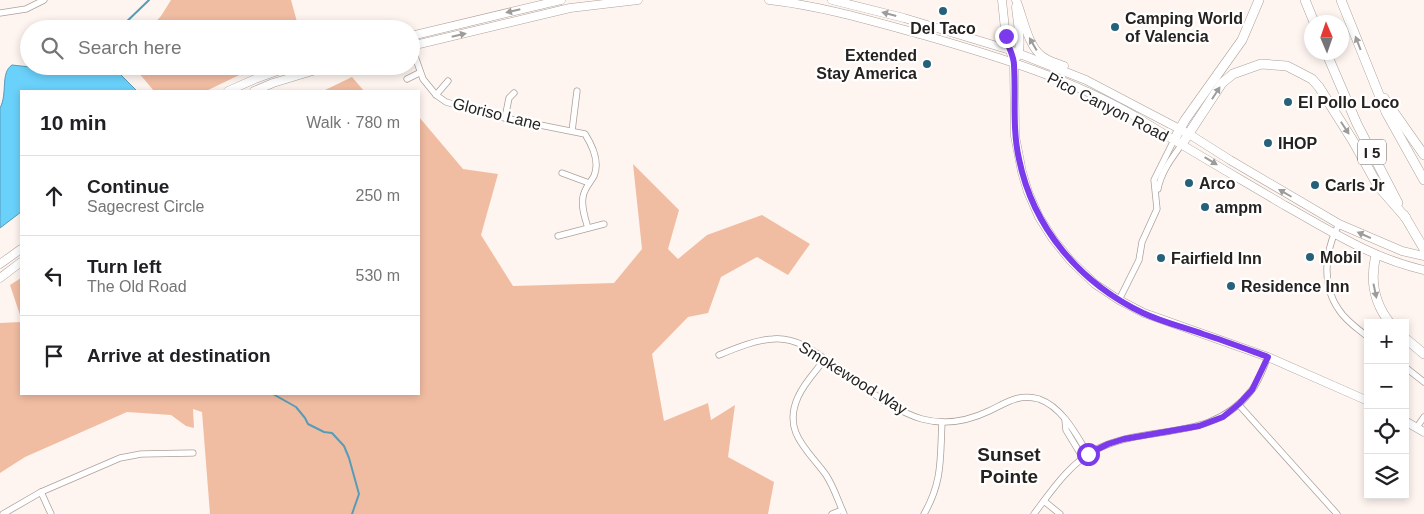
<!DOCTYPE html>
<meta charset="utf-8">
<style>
:root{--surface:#fff;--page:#f6f6f6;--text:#202124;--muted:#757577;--line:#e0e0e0}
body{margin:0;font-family:Helvetica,sans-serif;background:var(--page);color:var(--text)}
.controls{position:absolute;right:15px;bottom:15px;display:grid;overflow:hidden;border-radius:0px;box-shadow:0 2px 8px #0003}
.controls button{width:45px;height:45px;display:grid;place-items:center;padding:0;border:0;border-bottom:1px solid var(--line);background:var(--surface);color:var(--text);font:25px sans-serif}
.compass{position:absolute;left:1304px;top:15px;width:45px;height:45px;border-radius:50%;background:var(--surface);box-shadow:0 2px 8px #0003;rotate:358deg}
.stop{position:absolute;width:15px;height:15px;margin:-11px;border:4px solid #7c3aed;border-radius:50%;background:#fff}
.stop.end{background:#7c3aed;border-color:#fff;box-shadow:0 1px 5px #0008}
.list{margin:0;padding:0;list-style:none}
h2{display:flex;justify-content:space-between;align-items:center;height:65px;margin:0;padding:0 20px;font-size:21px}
h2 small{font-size:16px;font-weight:400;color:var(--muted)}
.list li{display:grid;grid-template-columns:32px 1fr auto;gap:15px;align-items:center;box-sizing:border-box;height:80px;padding:0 20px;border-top:1px solid var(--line)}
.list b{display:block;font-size:19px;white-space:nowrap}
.list p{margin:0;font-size:16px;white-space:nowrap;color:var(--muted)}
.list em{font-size:16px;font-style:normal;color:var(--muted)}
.icon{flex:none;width:28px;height:28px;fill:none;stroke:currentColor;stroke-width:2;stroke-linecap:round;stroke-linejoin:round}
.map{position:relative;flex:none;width:1424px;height:514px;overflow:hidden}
.search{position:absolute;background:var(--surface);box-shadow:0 2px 8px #0003;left:20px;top:20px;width:400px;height:55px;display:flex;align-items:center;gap:12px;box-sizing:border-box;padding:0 18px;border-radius:28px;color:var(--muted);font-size:19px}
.panel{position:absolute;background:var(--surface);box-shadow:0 2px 8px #0003;left:20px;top:90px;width:400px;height:305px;border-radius:0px}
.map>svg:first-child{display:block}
.green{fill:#f1bda2}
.water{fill:#6ad1fb;stroke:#569cb9}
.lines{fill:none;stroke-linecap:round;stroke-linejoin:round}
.stream{stroke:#569cb9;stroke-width:2}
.minor-casing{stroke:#aca19b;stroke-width:7}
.major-casing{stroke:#aca19b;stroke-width:9}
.highway-casing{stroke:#aca19b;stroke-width:10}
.minor{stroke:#fff;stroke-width:5.5}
.major{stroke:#fff;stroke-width:8}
.highway{stroke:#fff;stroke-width:9}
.oneway{fill:#9d9c9b}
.route{stroke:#7c3aed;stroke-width:6}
.poi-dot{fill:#256179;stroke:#fff;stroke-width:2}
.labels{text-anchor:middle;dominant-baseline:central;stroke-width:4.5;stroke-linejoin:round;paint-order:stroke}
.shield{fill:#fff;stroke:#676463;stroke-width:1}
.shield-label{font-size:15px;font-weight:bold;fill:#262220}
.poi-label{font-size:16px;font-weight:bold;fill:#262220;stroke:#fff;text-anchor:start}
.street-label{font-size:16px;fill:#262220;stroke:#fff}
.quarter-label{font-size:19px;font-weight:bold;fill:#262220;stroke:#fff}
</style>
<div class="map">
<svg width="1424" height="514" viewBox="0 0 1424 514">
<rect width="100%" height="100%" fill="#fff5f0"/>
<!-- green -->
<g class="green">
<polygon points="171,0 291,0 299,29 149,29 161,16"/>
<polygon points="133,66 258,66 206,91 154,91"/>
<polygon points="352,77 364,91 323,91"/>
<polygon points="419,117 463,169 498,174 481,235 513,286 614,283 642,249 633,164 679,210 668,249 678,259 707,235 762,215 810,244 788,275 757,257 721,277 708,313 688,317 652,354 664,421 708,403 711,420 735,405 728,457 774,482 768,514 210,514 202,412 193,409 194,428 186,426 171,415 127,412 25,457 0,473 0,323 21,322 21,394 419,394"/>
<polygon points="21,278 21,314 20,315 10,285"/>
</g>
<!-- water -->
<path class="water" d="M12 65 30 67 112 66 137 91H21V212L0 228V108C8 93 0 73 12 65Z"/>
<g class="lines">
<!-- stream -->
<g class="stream">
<polyline points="119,29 149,0"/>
<polyline points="273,394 296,407 305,418 308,424 324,432 332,433 344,446 349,458 359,494 352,514"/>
</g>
<defs>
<g id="minor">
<polyline points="0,13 26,9 44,0"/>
<path d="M411 45 423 79 436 95 446 102 490 115 585 134C592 145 600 162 594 176 590 183 584 189 583 197 581 207 585 218 588 228"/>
<polyline points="407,79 419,73"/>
<polyline points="436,95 448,81"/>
<polyline points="505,118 509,98 514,93"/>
<polyline points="572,131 577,91"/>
<polyline points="562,173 589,183"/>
<path d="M1158 189C1161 172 1172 158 1182 144"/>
<path d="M1339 224C1325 250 1321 285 1339 310 1346 321 1358 329 1368 337"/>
<polyline points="558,236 604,224"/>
<polyline points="1119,300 1139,260 1142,242 1157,209 1154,180 1174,140"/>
<path d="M719 355C736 348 755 340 773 339 796 337 814 351 832 364 859 382 890 410 922 419 944 425 968 421 989 411 1006 403 1019 393 1039 399 1062 407 1076 434 1088 454"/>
<path d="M825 359C816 371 804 383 798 397 782 432 808 450 826 475 834 487 838 501 844 514"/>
<polyline points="1405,367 1424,382"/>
<polyline points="1239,405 1337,514"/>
<polyline points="1065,420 1066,430 1083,458"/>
<polyline points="1417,427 1424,417"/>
<polyline points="41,492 51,514"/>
<polyline points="1044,501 1060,514"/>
<polyline points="3,514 41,492 120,458 141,454 193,453"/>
<polyline points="832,514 842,510"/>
<path d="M924 514C943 481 940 458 942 422"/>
<path d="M1034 514C1052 490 1070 463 1097 449 1150 423 1211 443 1251 391 1259 382 1263 368 1268 357"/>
</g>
<g id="major">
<path d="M769 0C822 6 872 21 923 35 996 56 1072 79 1138 118 1186 148 1235 176 1284 205 1331 231 1371 258 1424 270"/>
<polyline points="832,0 904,18 1010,50 1086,80 1189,134 1230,160 1339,224 1402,251 1424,256"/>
<polyline points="1002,0 1006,39 1014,62 1015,136 1022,172 1028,192 1039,217 1053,239 1070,260 1095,284 1119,300 1144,313 1268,357 1368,401"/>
<path d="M1016 0C1023 16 1028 47 1042 56 1048 61 1057 63 1064 66"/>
<path d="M1016 7C1017 20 1023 47 1017 57"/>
<polyline points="411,36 561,0"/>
<polyline points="411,46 570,8 638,0"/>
<polyline points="228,91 255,79 291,66"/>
<polyline points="254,91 273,83 329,66"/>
<polyline points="0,264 21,249"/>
<polyline points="0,278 21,262"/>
<polyline points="1405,421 1424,432"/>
</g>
<g id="highway">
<polyline points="1305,0 1314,22"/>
<polyline points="1341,0 1386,112 1424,180"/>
<polyline points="1326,52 1357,124 1398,203"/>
<polyline points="1384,98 1424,155"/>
<polyline points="1174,140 1185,120 1242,40 1259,0"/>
<polyline points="1182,144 1222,83 1233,74 1261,64 1287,66 1312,79 1319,87 1353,141 1378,186 1406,218"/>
<polyline points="1404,215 1424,249"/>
<path d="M1376 255C1370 279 1374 303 1390 323"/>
<polyline points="1405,338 1424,354"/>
</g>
</defs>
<!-- minor casing -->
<use href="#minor" class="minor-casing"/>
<!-- major casing -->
<use href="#major" class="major-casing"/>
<!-- highway casing -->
<use href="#highway" class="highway-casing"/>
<!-- minor -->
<use href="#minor" class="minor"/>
<!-- major -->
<use href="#major" class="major"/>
<!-- highway -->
<use href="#highway" class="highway"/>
</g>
<!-- one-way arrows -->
<defs><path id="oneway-solid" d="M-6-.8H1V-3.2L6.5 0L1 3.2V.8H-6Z" transform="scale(1.25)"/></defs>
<g class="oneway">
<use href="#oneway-solid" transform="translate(513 11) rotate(167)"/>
<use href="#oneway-solid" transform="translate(889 14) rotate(-165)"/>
<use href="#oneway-solid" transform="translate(459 35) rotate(-13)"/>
<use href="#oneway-solid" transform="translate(1358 43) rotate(-111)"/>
<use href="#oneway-solid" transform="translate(1033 44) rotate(-120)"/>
<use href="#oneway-solid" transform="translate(1216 93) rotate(-57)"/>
<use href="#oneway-solid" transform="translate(1345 128) rotate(57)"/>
<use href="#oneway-solid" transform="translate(1211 161) rotate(31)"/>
<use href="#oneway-solid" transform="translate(1285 193) rotate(-150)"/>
<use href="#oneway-solid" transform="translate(1364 235) rotate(-156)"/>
<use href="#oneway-solid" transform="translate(1375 291) rotate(78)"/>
</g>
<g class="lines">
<!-- route -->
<path class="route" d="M1006 36C1007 46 1014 55 1014 65 1016 97 1012 128 1019 159 1033 228 1080 283 1143 313 1162 322 1183 327 1203 334 1225 341 1246 349 1268 357L1252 390 1239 404 1223 417 1199 426 1124 439 1108 444 1088 454"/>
</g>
<!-- markers -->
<g class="poi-dot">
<circle cx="943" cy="11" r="5"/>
<circle cx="1115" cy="27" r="5"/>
<circle cx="927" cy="64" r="5"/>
<circle cx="1288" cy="102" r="5"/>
<circle cx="1268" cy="143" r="5"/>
<circle cx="1189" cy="183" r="5"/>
<circle cx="1315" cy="185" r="5"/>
<circle cx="1205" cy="207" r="5"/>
<circle cx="1310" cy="257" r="5"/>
<circle cx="1161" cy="258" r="5"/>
<circle cx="1231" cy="286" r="5"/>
</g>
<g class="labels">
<!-- shield labels -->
<rect class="shield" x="1358" y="139.5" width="28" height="25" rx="4"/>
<g class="shield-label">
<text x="1372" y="152">I 5</text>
</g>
<!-- poi labels -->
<g class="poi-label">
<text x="1125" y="18">Camping World<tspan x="1125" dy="18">of Valencia</tspan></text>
<text x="943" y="28" text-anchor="middle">Del Taco</text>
<text x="917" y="55" text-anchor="end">Extended<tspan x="917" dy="18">Stay America</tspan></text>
<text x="1298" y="102">El Pollo Loco</text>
<text x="1278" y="143">IHOP</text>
<text x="1199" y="183">Arco</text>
<text x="1325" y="185">Carls Jr</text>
<text x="1215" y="207">ampm</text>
<text x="1320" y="257">Mobil</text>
<text x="1171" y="258">Fairfield Inn</text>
<text x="1241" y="286">Residence Inn</text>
</g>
<!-- street labels -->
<g class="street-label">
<text transform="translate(1108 107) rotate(27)">Pico Canyon Road</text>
<text transform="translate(497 114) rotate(14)">Gloriso Lane</text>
<text transform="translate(853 378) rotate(32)">Smokewood Way</text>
</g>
<!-- quarter labels -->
<g class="quarter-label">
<text x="1009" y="454">Sunset<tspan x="1009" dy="22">Pointe</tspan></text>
</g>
</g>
</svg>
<div class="controls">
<button>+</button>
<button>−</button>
<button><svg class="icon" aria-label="locate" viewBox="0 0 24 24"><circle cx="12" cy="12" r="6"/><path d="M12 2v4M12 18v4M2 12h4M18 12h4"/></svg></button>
<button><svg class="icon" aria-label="layers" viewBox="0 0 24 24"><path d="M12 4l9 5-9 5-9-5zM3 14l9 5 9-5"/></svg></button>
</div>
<svg class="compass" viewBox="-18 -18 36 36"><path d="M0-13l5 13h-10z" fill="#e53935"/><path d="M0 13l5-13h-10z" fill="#757577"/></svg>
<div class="stop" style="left:1088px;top:454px"></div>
<div class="stop end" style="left:1006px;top:36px"></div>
<div class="search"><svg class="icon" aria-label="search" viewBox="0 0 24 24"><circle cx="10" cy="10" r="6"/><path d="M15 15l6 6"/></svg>Search here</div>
<section class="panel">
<h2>10 min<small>Walk · 780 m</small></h2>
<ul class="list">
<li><svg class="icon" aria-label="ahead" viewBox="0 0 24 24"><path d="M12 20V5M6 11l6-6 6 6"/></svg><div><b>Continue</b><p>Sagecrest Circle</p></div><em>250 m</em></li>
<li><svg class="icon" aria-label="left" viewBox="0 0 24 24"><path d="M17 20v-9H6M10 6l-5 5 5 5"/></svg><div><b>Turn left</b><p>The Old Road</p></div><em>530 m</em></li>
<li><svg class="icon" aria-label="arrive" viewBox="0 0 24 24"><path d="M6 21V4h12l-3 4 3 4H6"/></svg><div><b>Arrive at destination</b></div></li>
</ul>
</section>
</div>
